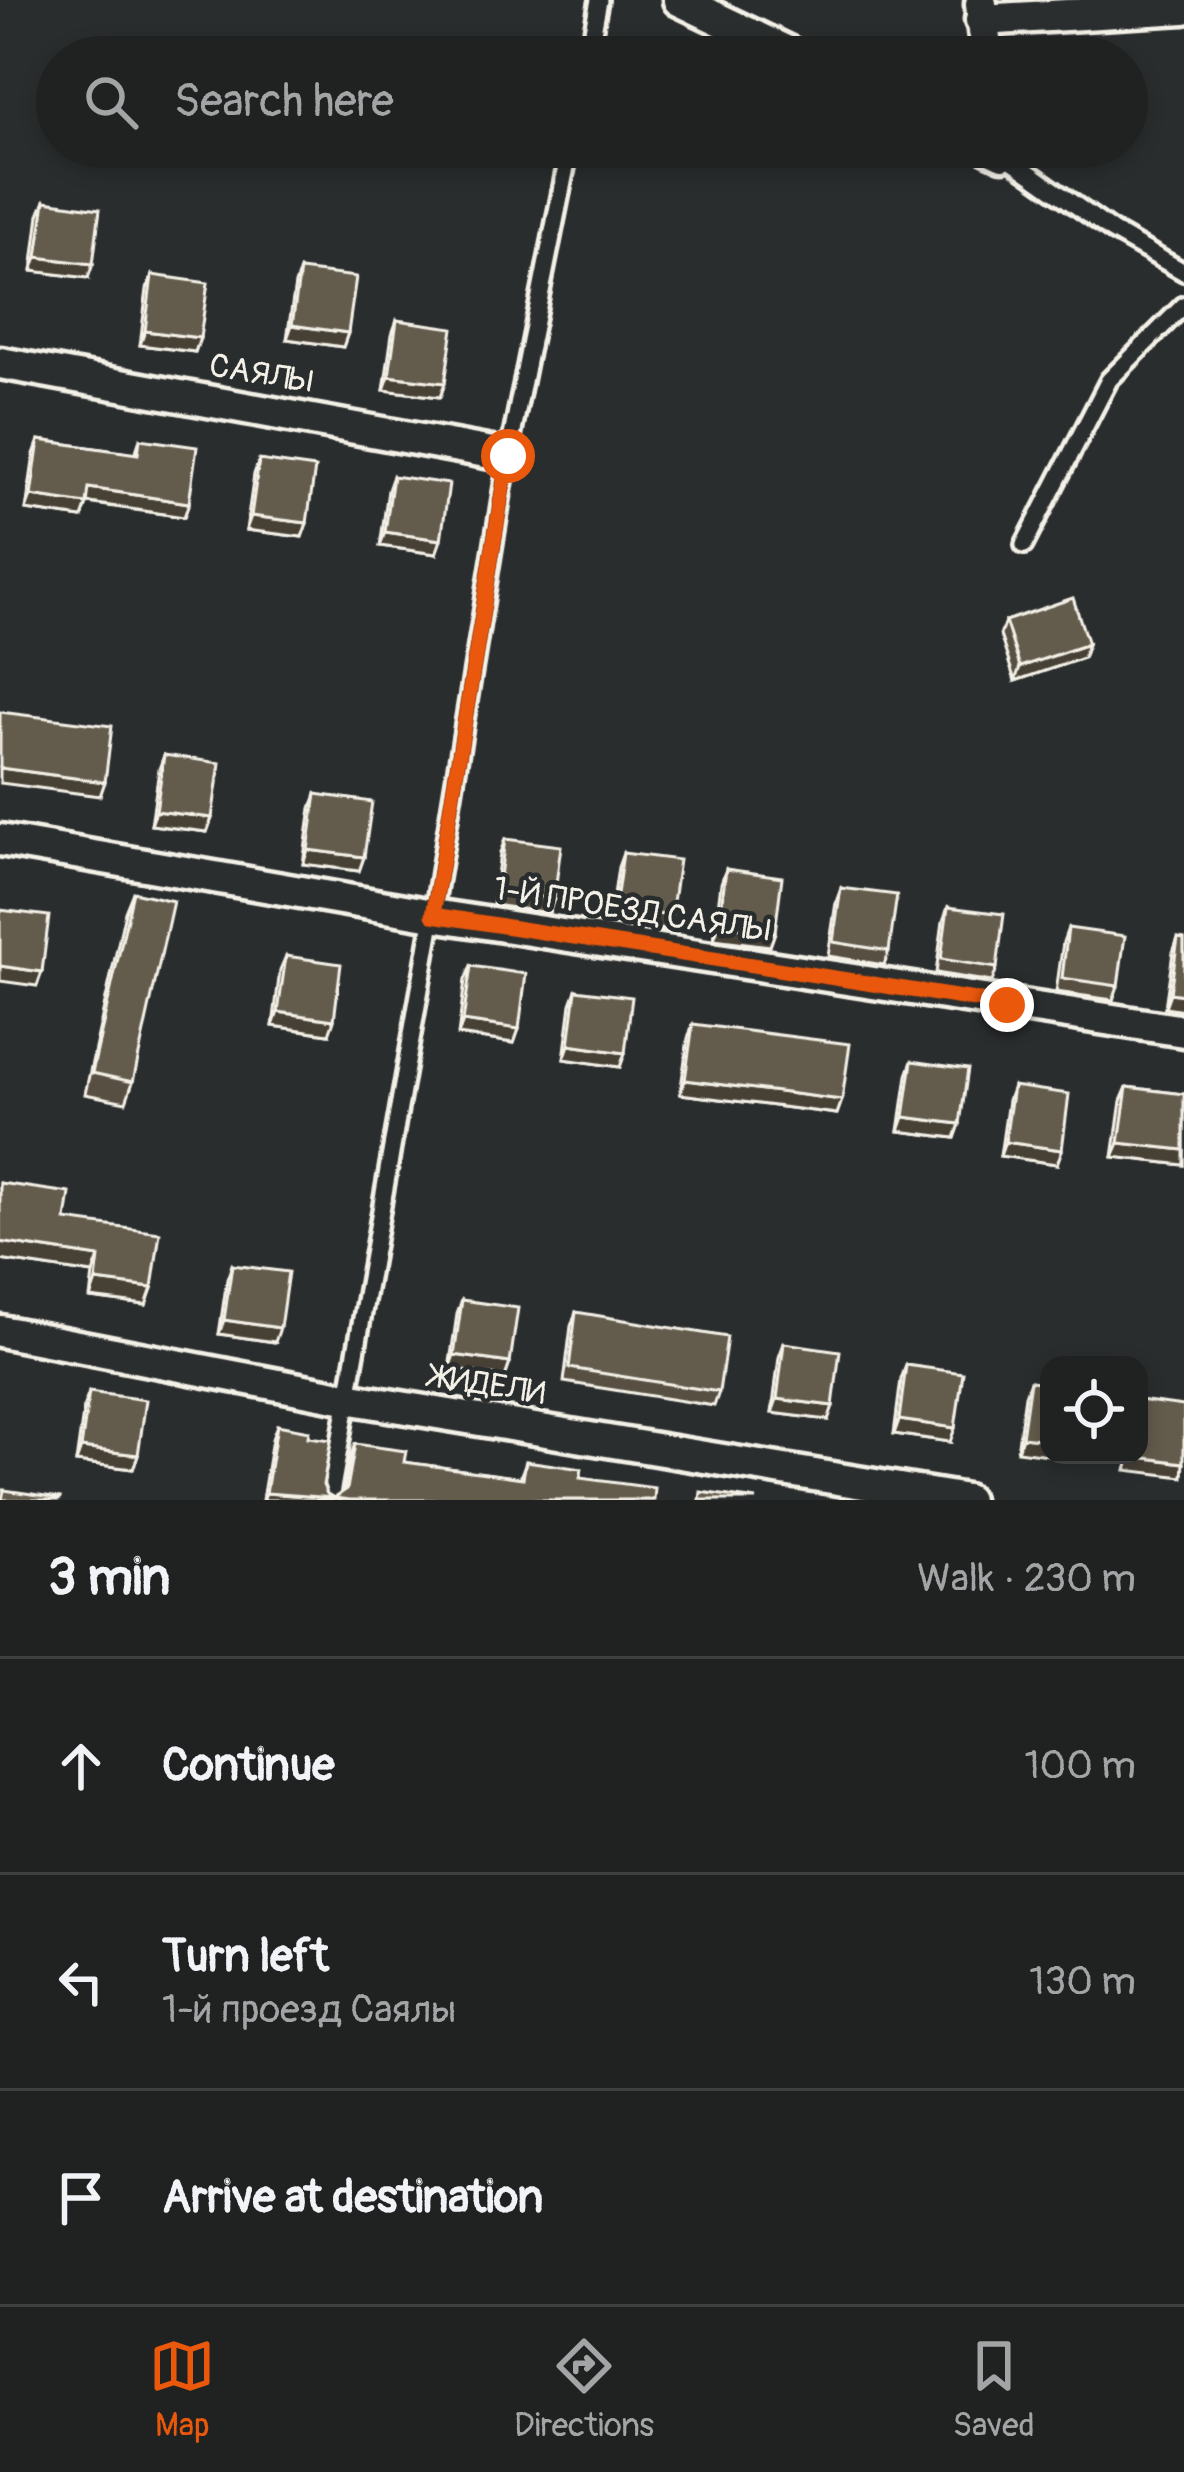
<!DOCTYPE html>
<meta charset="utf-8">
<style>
:root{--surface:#202222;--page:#2d2f2f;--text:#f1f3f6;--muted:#a2a4a5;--line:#3d3f40;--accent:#ea580c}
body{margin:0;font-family:Pangolin,sans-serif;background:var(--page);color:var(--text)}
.controls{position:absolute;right:36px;bottom:36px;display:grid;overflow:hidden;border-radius:24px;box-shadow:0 6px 18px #0003}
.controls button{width:108px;height:108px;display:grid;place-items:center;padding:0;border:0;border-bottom:3px solid var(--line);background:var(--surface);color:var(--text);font:60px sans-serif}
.stop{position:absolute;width:36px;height:36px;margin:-27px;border:9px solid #ea580c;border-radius:50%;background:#fff}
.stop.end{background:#ea580c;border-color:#fff;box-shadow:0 3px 12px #0008}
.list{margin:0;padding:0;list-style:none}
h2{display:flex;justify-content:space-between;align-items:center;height:156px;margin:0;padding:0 48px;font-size:51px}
h2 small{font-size:39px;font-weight:400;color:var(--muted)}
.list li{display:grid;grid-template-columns:78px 1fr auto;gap:36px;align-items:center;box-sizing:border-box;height:216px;padding:0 48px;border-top:3px solid var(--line)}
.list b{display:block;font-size:45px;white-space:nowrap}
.list p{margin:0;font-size:39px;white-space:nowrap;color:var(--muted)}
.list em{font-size:39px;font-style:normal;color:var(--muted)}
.icon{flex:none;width:66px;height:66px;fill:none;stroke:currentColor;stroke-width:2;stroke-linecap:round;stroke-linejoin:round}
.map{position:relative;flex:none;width:1184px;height:1500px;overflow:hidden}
.search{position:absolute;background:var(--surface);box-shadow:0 6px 18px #0003;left:36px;right:36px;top:36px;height:132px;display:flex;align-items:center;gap:30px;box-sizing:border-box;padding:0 42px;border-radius:66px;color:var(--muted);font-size:45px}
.sheet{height:804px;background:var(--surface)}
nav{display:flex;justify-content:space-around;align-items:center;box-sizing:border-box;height:168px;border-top:3px solid var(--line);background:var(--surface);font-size:33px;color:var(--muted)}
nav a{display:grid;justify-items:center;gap:6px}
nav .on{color:var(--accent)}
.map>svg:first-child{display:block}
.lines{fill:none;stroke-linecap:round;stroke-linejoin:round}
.service-casing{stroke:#f4f1e8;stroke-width:24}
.minor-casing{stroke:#f4f1e8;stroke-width:39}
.service{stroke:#2a2d2e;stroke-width:15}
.minor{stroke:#2a2d2e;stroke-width:30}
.wall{fill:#564f42;stroke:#f4f1e8;stroke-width:3}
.shaded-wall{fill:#464036;stroke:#f4f1e8;stroke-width:3}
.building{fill:#645c4d;stroke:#f4f1e8;stroke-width:3}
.route{stroke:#ea580c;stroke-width:15}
.labels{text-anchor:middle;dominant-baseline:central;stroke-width:9;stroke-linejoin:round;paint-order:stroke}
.street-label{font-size:33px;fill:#f4f1e8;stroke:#2a2d2e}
</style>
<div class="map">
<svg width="1184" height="1500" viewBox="0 0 1184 1500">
<rect width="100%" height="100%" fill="#2a2d2e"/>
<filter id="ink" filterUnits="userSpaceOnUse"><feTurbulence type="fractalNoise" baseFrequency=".00833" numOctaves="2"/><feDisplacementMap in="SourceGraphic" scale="24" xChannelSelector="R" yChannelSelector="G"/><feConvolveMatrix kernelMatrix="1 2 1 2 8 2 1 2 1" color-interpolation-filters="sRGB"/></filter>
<g filter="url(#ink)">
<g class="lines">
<defs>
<g id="service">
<polyline points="588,57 599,0"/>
<polyline points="1003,154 1112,231 1184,272"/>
<polyline points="1024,545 1109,380 1184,305"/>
<polyline points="330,1500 433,915 508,456 570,147"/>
</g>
<g id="minor">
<polyline points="679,0 798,57"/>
<polyline points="981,4 987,57"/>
<polyline points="981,20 1184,8"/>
<polyline points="988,147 1003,154"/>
<polyline points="0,363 508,456"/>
<polyline points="0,840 433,915 1184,1031"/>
<polyline points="0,1331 346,1398 966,1500"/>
</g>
</defs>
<!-- service casing -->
<use href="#service" class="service-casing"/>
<!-- minor casing -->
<use href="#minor" class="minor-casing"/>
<!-- service -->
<use href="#service" class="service"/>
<!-- minor -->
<use href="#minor" class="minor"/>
</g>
<!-- wall -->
<g class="wall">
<polygon points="45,201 88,278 32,271 39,215"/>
<polygon points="300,270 348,333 343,347 287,339 295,284"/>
<polygon points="152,275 200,338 195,352 140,345 147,289"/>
<polygon points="397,320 445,383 440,397 384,390 392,334"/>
<polygon points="140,439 189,503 184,517 87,503 82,518 26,510 34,454 39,440 135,454"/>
<polygon points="259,460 307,523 302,537 246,530 254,474"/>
<polygon points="393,476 436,554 380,546 388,490"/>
<polygon points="1005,621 1088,644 1083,658 1015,681 1000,635"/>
<polygon points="164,755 212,818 207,832 151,825 159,769"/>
<polygon points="316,794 364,857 359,871 303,864 311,808"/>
<polygon points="505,839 554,899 549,913 493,905 500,853"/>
<polygon points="623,853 666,930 610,922 618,867"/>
<polygon points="726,869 775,932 770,946 714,939 721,883"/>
<polygon points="841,888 889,951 884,965 828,956 836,902"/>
<polygon points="133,892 133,1082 126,1102 85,1094 125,912"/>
<polygon points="948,907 997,968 992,982 936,973 943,921"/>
<polygon points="1068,928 1118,986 1113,1000 1056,992 1063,942"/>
<polygon points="1178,938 1184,939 1184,1010 1165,1007 1173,952"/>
<polygon points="286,956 329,1034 273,1026 280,970"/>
<polygon points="471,966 519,1029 514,1043 458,1035 465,980"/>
<polygon points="576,990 625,1053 620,1067 564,1059 571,1004"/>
<polygon points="693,1024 842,1100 837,1114 680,1094 688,1038"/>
<polygon points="912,1061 960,1124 955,1138 899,1131 907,1075"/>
<polygon points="1013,1086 1057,1164 1000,1156 1008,1100"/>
<polygon points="1127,1087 1184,1094 1184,1165 1113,1157 1121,1101"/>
<polygon points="0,1183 66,1220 152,1288 146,1305 90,1298 93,1274 0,1260"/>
<polygon points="232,1265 275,1342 219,1334 227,1279"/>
<polygon points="462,1300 510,1363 505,1377 449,1369 457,1314"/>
<polygon points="576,1312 719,1392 714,1406 564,1382 571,1326"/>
<polygon points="784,1343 828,1420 772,1413 779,1357"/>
<polygon points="906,1365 950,1442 894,1434 901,1379"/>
<polygon points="1030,1381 1049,1383 1017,1451 1025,1395"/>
<polygon points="89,1392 138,1455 133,1469 76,1462 84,1406"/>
<polygon points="277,1425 308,1437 327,1494 334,1498 333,1500 262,1500 272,1439"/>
<polygon points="355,1444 404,1462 520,1478 526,1461 654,1500 333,1500 344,1491 350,1458"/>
</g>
<!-- shaded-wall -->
<g class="shaded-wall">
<polygon points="37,257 93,264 88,278 32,271"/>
<polygon points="292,325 348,333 343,347 287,339"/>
<polygon points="145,331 200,338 195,352 140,345"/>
<polygon points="389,376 445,383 440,397 384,390"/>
<polygon points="89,488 189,503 184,517 84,502"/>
<polygon points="31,496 87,504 82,518 26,510"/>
<polygon points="251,516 307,523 302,537 246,530"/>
<polygon points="385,532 441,540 436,554 380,546"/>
<polygon points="1088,644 1083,658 1015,681 1020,667"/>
<polygon points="0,768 105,782 100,796 0,783"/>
<polygon points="156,811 212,818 207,832 151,825"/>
<polygon points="308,850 364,857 359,871 303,864"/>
<polygon points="615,908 671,916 666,930 610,922"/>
<polygon points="719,925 775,932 770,946 714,939"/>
<polygon points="0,966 42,972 37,986 0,981"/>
<polygon points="1170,993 1184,995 1184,1010 1165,1007"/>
<polygon points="278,1012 334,1020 329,1034 273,1026"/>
<polygon points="463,1021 519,1029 514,1043 458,1035"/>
<polygon points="569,1045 625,1053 620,1067 564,1059"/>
<polygon points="685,1080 842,1100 837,1114 680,1094"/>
<polygon points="904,1117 960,1124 955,1138 899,1131"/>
<polygon points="1005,1142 1062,1150 1057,1164 1000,1156"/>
<polygon points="1119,1143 1184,1150 1184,1165 1113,1157"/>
<polygon points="0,1242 99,1257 93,1274 0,1260"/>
<polygon points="96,1281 152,1288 146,1305 90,1298"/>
<polygon points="224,1320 280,1328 275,1342 219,1334"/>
<polygon points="454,1355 510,1363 505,1377 449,1369"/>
<polygon points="777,1399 833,1406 828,1420 772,1413"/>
<polygon points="899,1420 955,1428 950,1442 894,1434"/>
<polygon points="1022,1437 1049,1440 1049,1455 1017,1451"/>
<polygon points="81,1448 138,1455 133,1469 76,1462"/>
<polygon points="1131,1456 1184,1463 1183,1477 1126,1470"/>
<polygon points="266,1493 334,1498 333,1500 263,1500"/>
</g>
<!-- building -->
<g class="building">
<polygon points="45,201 100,209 93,264 37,257"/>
<polygon points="300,270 356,277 348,333 292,325"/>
<polygon points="152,275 208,283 200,338 145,331"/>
<polygon points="397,320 453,328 445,383 389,376"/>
<polygon points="140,439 197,447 189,503 89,488 87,504 31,496 39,440 138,454"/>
<polygon points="259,460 315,468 307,523 251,516"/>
<polygon points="393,476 449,484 441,540 385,532"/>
<polygon points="1073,598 1088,644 1020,667 1005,621"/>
<polygon points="0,712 112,726 105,782 0,768"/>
<polygon points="164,755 220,763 212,818 156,811"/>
<polygon points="316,794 372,802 364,857 308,850"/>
<polygon points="505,839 561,846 554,899 498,891"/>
<polygon points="623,853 679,860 671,916 615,908"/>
<polygon points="726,869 782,877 775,932 719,925"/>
<polygon points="841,888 897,895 889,951 833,942"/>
<polygon points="133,892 173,901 133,1082 92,1073"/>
<polygon points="948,907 1004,914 997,968 941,959"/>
<polygon points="0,910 49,916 42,972 0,966"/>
<polygon points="1068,928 1125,936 1118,986 1062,978"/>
<polygon points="1178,938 1184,939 1184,995 1170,993"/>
<polygon points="286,956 341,964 334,1020 278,1012"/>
<polygon points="471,966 526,974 519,1029 463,1021"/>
<polygon points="576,990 632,997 625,1053 569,1045"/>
<polygon points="693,1024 850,1044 842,1100 685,1080"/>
<polygon points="912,1061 968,1069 960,1124 904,1117"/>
<polygon points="1013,1086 1069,1094 1062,1150 1005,1142"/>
<polygon points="1127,1087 1184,1094 1184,1150 1119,1143"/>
<polygon points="0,1183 70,1193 66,1220 160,1233 152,1288 96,1281 99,1257 0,1242"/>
<polygon points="232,1265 288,1272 280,1328 224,1320"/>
<polygon points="462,1300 518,1308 510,1363 454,1355"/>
<polygon points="576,1312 727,1337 719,1392 569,1368"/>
<polygon points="784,1343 840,1351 833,1406 777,1399"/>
<polygon points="906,1365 963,1373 955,1428 899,1420"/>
<polygon points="1030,1381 1049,1383 1049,1440 1022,1437"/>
<polygon points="89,1392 146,1400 138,1455 81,1448"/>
<polygon points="1139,1400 1184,1406 1184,1463 1131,1456 1139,1455"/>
<polygon points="277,1425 309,1431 308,1437 331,1440 323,1485 327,1494 334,1498 266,1493"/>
<polygon points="355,1444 406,1451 404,1462 523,1478 526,1461 582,1469 580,1478 655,1488 654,1500 350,1500 334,1498 347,1489"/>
<polygon points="4,1490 60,1498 59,1500 2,1500"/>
<polygon points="701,1492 757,1500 700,1500"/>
</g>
</g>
<g class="lines" filter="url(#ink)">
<!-- route -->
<polyline class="route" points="508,456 433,915 1007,1005"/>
</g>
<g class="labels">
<!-- street labels -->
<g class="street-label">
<text transform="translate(261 374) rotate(10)">САЯЛЫ</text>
<text transform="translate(632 910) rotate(9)">1-Й ПРОЕЗД САЯЛЫ</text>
<text transform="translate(488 1385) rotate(9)">ЖИДЕЛИ</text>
</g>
</g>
</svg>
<div class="controls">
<button><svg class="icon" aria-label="locate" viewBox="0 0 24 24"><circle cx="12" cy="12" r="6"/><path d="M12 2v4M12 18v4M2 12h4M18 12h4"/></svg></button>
</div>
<div class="stop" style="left:508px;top:456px"></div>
<div class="stop end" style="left:1007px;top:1005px"></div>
<div class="search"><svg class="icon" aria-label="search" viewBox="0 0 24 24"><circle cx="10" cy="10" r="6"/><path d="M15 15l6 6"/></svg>Search here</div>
</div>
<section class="sheet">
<h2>3 min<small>Walk · 230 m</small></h2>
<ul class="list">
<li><svg class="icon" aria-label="ahead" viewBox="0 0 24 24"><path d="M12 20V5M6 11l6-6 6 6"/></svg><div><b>Continue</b></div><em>100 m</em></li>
<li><svg class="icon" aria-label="left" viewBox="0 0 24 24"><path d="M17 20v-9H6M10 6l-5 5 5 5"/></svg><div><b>Turn left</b><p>1-й проезд Саялы</p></div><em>130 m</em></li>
<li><svg class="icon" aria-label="arrive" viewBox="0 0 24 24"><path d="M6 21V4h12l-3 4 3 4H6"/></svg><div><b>Arrive at destination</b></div></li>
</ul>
</section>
<nav>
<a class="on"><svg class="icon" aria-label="map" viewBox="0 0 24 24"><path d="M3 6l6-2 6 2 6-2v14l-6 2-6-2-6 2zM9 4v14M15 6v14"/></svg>Map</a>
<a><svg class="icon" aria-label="directions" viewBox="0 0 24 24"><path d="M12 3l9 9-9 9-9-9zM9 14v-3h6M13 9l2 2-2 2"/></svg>Directions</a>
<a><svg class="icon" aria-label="saved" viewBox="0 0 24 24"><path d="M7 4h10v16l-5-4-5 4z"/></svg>Saved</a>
</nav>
